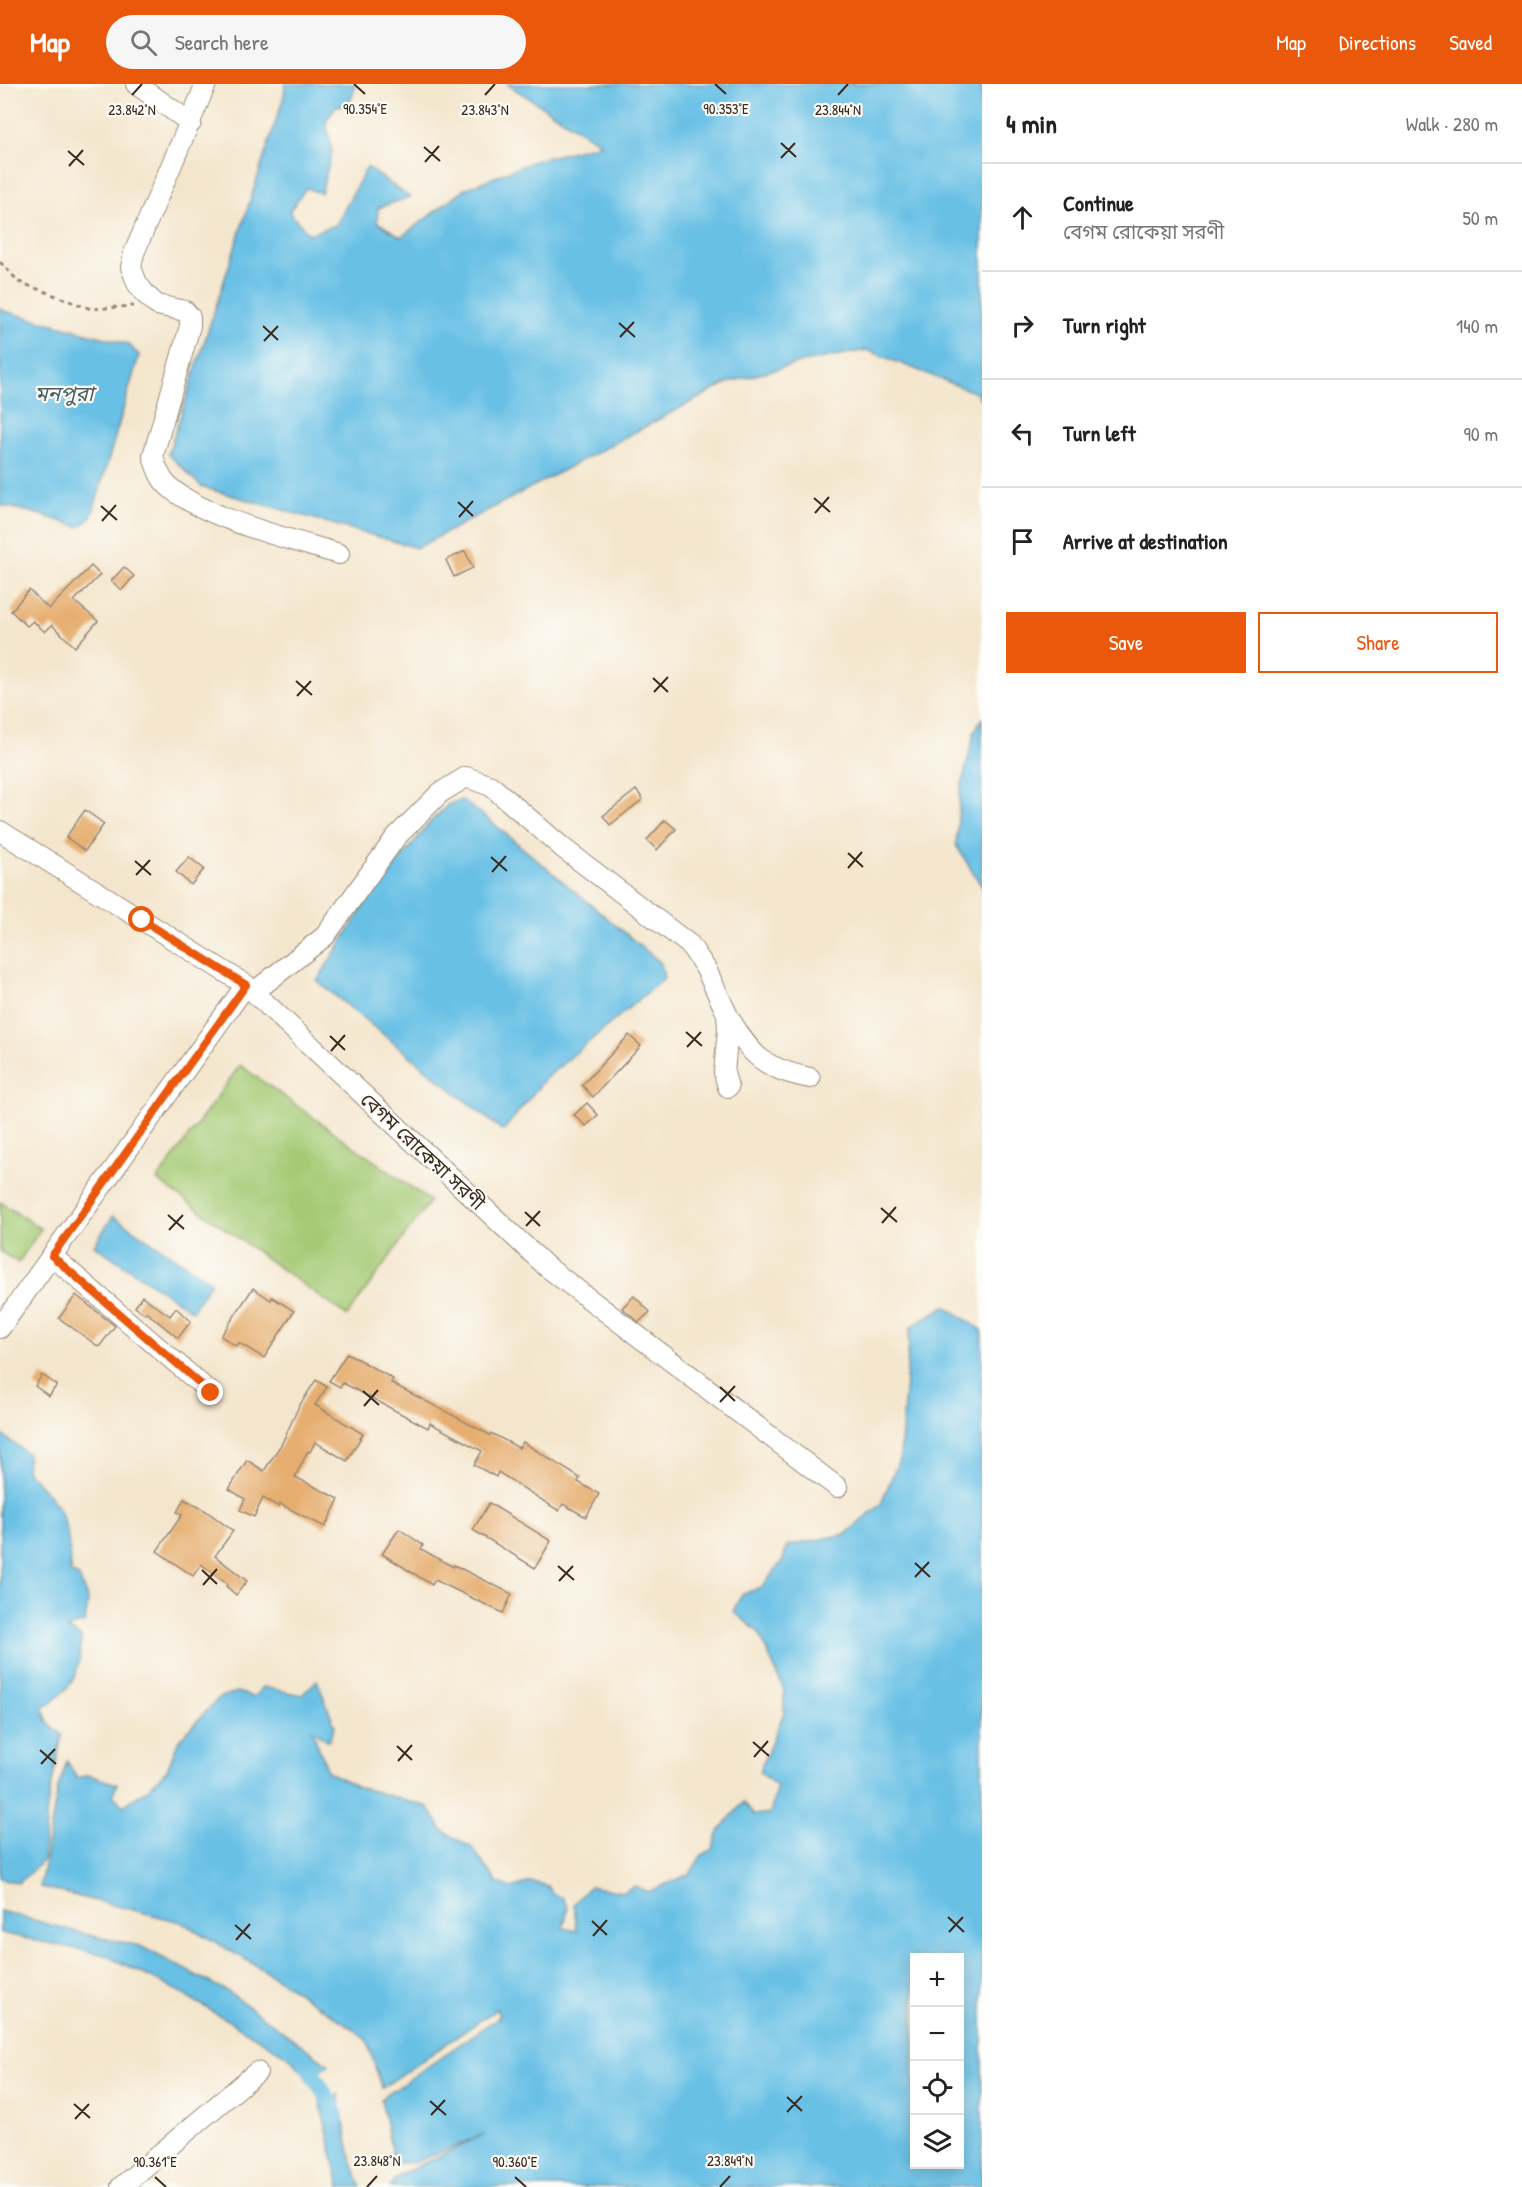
<!DOCTYPE html>
<meta charset="utf-8">
<style>
:root{--surface:#fff;--page:#f6f6f6;--text:#222;--muted:#767676;--line:#e0e0e0;--accent:#ea580c}
body{margin:0;font-family:"Patrick Hand","Noto Sans Bengali",sans-serif;background:var(--page);color:var(--text)}
.controls{position:absolute;right:18px;bottom:18px;display:grid;overflow:hidden;border-radius:0px;box-shadow:0 3px 15px #0003}
.controls button{width:54px;height:54px;display:grid;place-items:center;padding:0;border:0;border-bottom:2px solid var(--line);background:var(--surface);color:var(--text);font:30px sans-serif}
.stop{position:absolute;width:18px;height:18px;margin:-14px;border:4px solid #ea580c;border-radius:50%;background:#fff}
.stop.end{background:#ea580c;border-color:#fff;box-shadow:0 2px 6px #0008}
.list{margin:0;padding:0;list-style:none}
h2{display:flex;justify-content:space-between;align-items:center;height:78px;margin:0;padding:0 24px;font-size:26px}
h2 small{font-size:20px;font-weight:400;color:var(--muted)}
.list li{display:grid;grid-template-columns:39px 1fr auto;gap:18px;align-items:center;box-sizing:border-box;height:108px;padding:0 24px;border-top:2px solid var(--line)}
.list b{display:block;font-size:22px;white-space:nowrap}
.list p{margin:0;font-size:20px;white-space:nowrap;color:var(--muted)}
.list em{font-size:20px;font-style:normal;color:var(--muted)}
.actions{display:flex;gap:12px;padding:18px 24px}
.actions a{flex:1;padding:14px 0;border:2px solid var(--accent);border-radius:0px;text-align:center;font-size:21px;color:var(--accent)}
.actions .main{background:var(--accent);color:#fff}
.icon{flex:none;width:33px;height:33px;fill:none;stroke:currentColor;stroke-width:2;stroke-linecap:round;stroke-linejoin:round}
.map{position:relative;flex:none;width:982px;height:2103px;overflow:hidden}
header{display:flex;align-items:center;gap:36px;box-sizing:border-box;height:84px;padding:0 30px;background:var(--accent);color:#fff}
header strong{font-size:28px}
nav{display:flex;gap:33px;margin-inline-start:auto;font-size:21px}
.search{width:420px;height:54px;background:var(--page);display:flex;align-items:center;gap:15px;box-sizing:border-box;padding:0 21px;border-radius:33px;color:var(--muted);font-size:22px}
main{display:flex}
aside{flex:1;background:var(--surface)}
.map>svg:first-child{display:block}
.green{fill:#a4ca75;stroke:#707a4a;stroke-width:1.5}
.water{fill:#68c0e5;stroke:#527582;stroke-width:1.5;fill-rule:evenodd}
.lines{fill:none;stroke-linecap:round;stroke-linejoin:round}
.canal{stroke:#68c0e5;stroke-width:16}
.building{fill:#e6ae6f}
.minor-casing{stroke:#988876;stroke-width:22}
.path{stroke:#988876;stroke-width:3;stroke-dasharray:4.5 4.5;stroke-linecap:butt}
.minor{stroke:#fff;stroke-width:20}
.route{stroke:#ea580c;stroke-width:8}
.ticks{fill:none;stroke:#3b2a1e;stroke-width:2}
.labels{text-anchor:middle;dominant-baseline:central;stroke-width:4.5;stroke-linejoin:round;paint-order:stroke}
.street-label{font-size:20px;fill:#3b2a1e;stroke:#fdfcf7}
.water-label{font-size:21px;font-style:italic;fill:#4b5e64;stroke:#fdfcf7}
.ticks-label{font-size:15px;text-anchor:middle;fill:#3b2a1e;stroke:#fdfcf7;stroke-width:4.5;stroke-linejoin:round;paint-order:stroke}
</style>
<header>
<strong>Map</strong>
<div class="search"><svg class="icon" aria-label="search" viewBox="0 0 24 24"><circle cx="10" cy="10" r="6"/><path d="M15 15l6 6"/></svg>Search here</div>
<nav><a>Map</a><a>Directions</a><a>Saved</a></nav>
</header>
<main>
<div class="map">
<svg width="982" height="2103" viewBox="0 0 982 2103">
<rect width="100%" height="100%" fill="#fdfcf7"/>
<filter id="ink" filterUnits="userSpaceOnUse"><feTurbulence type="fractalNoise" baseFrequency=".0167" numOctaves="2"/><feDisplacementMap in="SourceGraphic" scale="12" xChannelSelector="R" yChannelSelector="G"/><feConvolveMatrix kernelMatrix="1 2 1 2 8 2 1 2 1" color-interpolation-filters="sRGB"/></filter>
<filter id="wash" filterUnits="userSpaceOnUse"><feTurbulence type="fractalNoise" baseFrequency=".008" numOctaves="4" result="noise"/><feDisplacementMap in="SourceGraphic" scale="24" xChannelSelector="R" yChannelSelector="G"/><feGaussianBlur stdDeviation="1.35" result="paint"/><feColorMatrix in="noise" values="0 0 0 0 0 0 0 0 0 0 0 0 0 0 0 0 0 1.4 0 .05"/><feComposite in="paint" operator="in"/></filter>
<g filter="url(#wash)">
<rect width="100%" height="100%" fill="#f4e6cd"/>
<!-- green -->
<g class="green">
<polygon points="240,981 430,1117 347,1232 157,1096"/>
<polygon points="0,1118 41,1145 18,1179 0,1167"/>
</g>
<!-- water -->
<g class="water">
<polygon points="285,0 356,0 349,22 336,22 326,37 332,68 321,109 306,104 289,128 309,150 336,141 367,83 409,113 378,124 377,138 401,153 465,105 534,77 601,60 507,0 982,0 982,317 976,309 867,266 802,278 727,299 417,464 202,403 168,370 284,12"/>
<polygon points="0,224 4,227 128,260 139,271 93,428 89,436 79,443 35,429 0,421"/>
<polygon points="982,633 982,803 956,761 960,709 974,649"/>
<polygon points="462,716 489,736 661,879 664,894 545,995 503,1047 317,897 365,820 430,738 449,720"/>
<polygon points="113,1132 211,1198 192,1227 94,1161"/>
<path d="M945 1222 982 1246V2103H389L396 2094 406 2088 485 2050 418 2077 394 2080 381 2015 499 1933 497 1925 382 2004 367 1957 355 1946 267 1888 181 1838 40 1803 58 1704 67 1677 77 1694 88 1691 117 1700 113 1711 123 1722 149 1704 167 1686 179 1656 220 1613 237 1608 253 1613 263 1603 302 1611 317 1596 335 1642 329 1657 312 1646 328 1688 359 1703 428 1723 442 1746 472 1764 498 1799 512 1804 530 1798 548 1802 553 1810 563 1814 568 1824 563 1844 577 1847 574 1820 590 1802 622 1808 635 1802 648 1808 690 1790 701 1772 712 1765 721 1744 744 1718 754 1731 770 1729 777 1702 759 1688 784 1629V1606L759 1549 733 1527 742 1510 762 1503 783 1476 787 1462 846 1450 881 1420 900 1373 910 1244ZM914 1874H960V2080H914Z"/>
<path d="M0 1349 28 1370 26 1386C37 1398 52 1412 60 1427 67 1440 72 1473 70 1488L79 1493 88 1517 85 1539 76 1540 67 1545 81 1553C80 1592 74 1602 43 1625L48 1639 62 1651 47 1723 43 1776 19 1799 0 1794Z"/>
<polygon points="0,1827 88,1851 140,1862 230,1909 329,1981 309,1994 289,1973 180,1908 105,1871 0,1849"/>
<polygon points="338,2010 352,2078 361,2103 340,2103 320,2017"/>
</g>
<g class="lines">
<!-- canal -->
<polyline class="canal" points="303,1974 334,2025 336,2035"/>
</g>
<g id="blocks">
<!-- building -->
<g class="building">
<polygon points="465,467 473,484 454,493 446,476"/>
<polygon points="91,482 100,491 74,517 98,537 75,563 52,541 45,548 33,537 27,542 11,527 29,506 49,525"/>
<polygon points="124,483 134,492 122,506 111,497"/>
<polygon points="636,706 643,715 610,741 603,732"/>
<polygon points="85,726 104,740 85,767 66,753"/>
<polygon points="665,736 676,745 657,766 647,756"/>
<polygon points="189,773 204,785 191,801 176,788"/>
<polygon points="629,951 641,962 593,1013 582,1001"/>
<polygon points="587,1019 598,1031 586,1042 574,1031"/>
<polygon points="253,1204 271,1216 272,1213 294,1227 264,1274 239,1259 236,1262 221,1252"/>
<polygon points="76,1211 115,1242 99,1263 59,1234"/>
<polygon points="142,1212 170,1232 176,1224 191,1237 178,1254 146,1228 145,1230 135,1223"/>
<polygon points="634,1212 650,1228 639,1238 622,1224"/>
<polygon points="347,1269 393,1295 391,1299 490,1351 491,1349 519,1364 523,1358 580,1394 578,1398 599,1410 586,1433 563,1420 559,1427 498,1388 496,1393 474,1381 482,1367 430,1339 428,1344 343,1299 340,1303 329,1297"/>
<polygon points="42,1291 57,1301 49,1312 35,1302"/>
<polygon points="316,1296 327,1303 315,1321 363,1350 347,1377 315,1358 310,1368 308,1367 295,1393 339,1415 325,1443 280,1420 279,1423 263,1414 254,1433 240,1426 245,1415 229,1405 247,1376 264,1387 282,1359 299,1322"/>
<polygon points="184,1415 206,1427 233,1447 215,1472 247,1497 236,1511 226,1502 227,1500 201,1480 193,1492 157,1467 182,1431 177,1428"/>
<polygon points="489,1419 551,1457 535,1484 473,1446"/>
<polygon points="399,1445 423,1461 421,1465 453,1483 454,1481 512,1510 503,1529 435,1496 432,1501 382,1470"/>
</g>
</g>
</g>
<g filter="url(#ink)">
<use href="#blocks" fill-opacity="0" stroke="#988876" stroke-width="1.5"/>
<g class="lines">
<defs>
<g id="minor">
<polyline points="136,0 191,39"/>
<path d="M206 0 134 169 131 183 137 199 145 210 157 221 185 227 190 233V242L153 372C156 383 160 394 167 401 202 434 293 456 339 470"/>
<polyline points="0,747 246,901 547,1183 837,1403"/>
<polyline points="254,908 325,852 396,753 440,709 466,693 491,702 563,764 690,861 706,885 727,930 728,946 724,989 728,1003"/>
<path d="M728 932C752 973 763 984 810 994"/>
<polyline points="52,1172 211,1309"/>
<polyline points="0,1244 246,901"/>
<polyline points="121,2103 257,1988"/>
</g>
</defs>
<!-- minor casing -->
<use href="#minor" class="minor-casing"/>
<!-- path -->
<polyline class="path" points="0,178 19,198 91,225 134,222"/>
<!-- minor -->
<use href="#minor" class="minor"/>
</g>
</g>
<g class="lines" filter="url(#ink)">
<!-- route -->
<polyline class="route" points="142,836 246,901 52,1172 211,1309"/>
</g>
<!-- ticks -->
<path class="ticks" d="M354 0 365 10M715 0 726 10M132 11 142 0M485 11 495 0M838 11 848 0M781 59 796 73M424 63 440 77M68 67 84 81M781 74 795 59M425 78 439 62M69 82 83 66M619 239 635 253M263 242 278 256M620 253 634 238M264 257 278 242M814 414 830 428M458 418 473 432M101 422 117 436M815 429 829 413M459 433 473 417M102 437 116 421M653 594 668 608M296 597 312 611M654 608 668 593M297 612 311 597M848 769 863 783M491 773 507 787M135 777 151 791M848 784 862 768M492 788 506 772M136 791 150 776M686 948 702 962M330 952 345 966M687 963 701 948M331 967 345 951M881 1124 897 1138M525 1128 540 1142M168 1131 184 1145M882 1139 896 1123M526 1142 540 1127M169 1146 183 1131M720 1303 735 1317M363 1307 379 1321M720 1318 735 1302M364 1322 378 1306M915 1479 930 1493M558 1482 574 1496M202 1486 217 1500M915 1493 929 1478M559 1497 573 1482M203 1501 217 1485M753 1658 769 1672M397 1662 412 1676M40 1666 56 1680M754 1673 768 1657M398 1677 412 1661M41 1680 55 1665M948 1833 964 1848M592 1837 607 1851M235 1841 251 1855M949 1848 963 1833M593 1852 607 1836M236 1856 250 1840M787 2013 802 2027M430 2017 446 2031M74 2020 90 2034M787 2028 802 2012M431 2031 445 2016M75 2035 89 2020M155 2093 166 2103M515 2093 526 2103M367 2103 377 2092M720 2103 730 2092"/>
<g class="labels">
<!-- street labels -->
<g class="street-label">
<text transform="translate(423 1067) rotate(43)">বেগম রোকেয়া সরণী</text>
</g>
<!-- water labels -->
<g class="water-label">
<text x="64" y="309">মনপুরা</text>
</g>
</g>
<g class="ticks-label">
<text x="365" y="30">90.354°E</text>
<text x="726" y="30">90.353°E</text>
<text x="132" y="31">23.842°N</text>
<text x="485" y="31">23.843°N</text>
<text x="838" y="31">23.844°N</text>
<text x="377" y="2082">23.848°N</text>
<text x="730" y="2082">23.849°N</text>
<text x="155" y="2083">90.361°E</text>
<text x="515" y="2083">90.360°E</text>
</g>
</svg>
<div class="controls">
<button>+</button>
<button>−</button>
<button><svg class="icon" aria-label="locate" viewBox="0 0 24 24"><circle cx="12" cy="12" r="6"/><path d="M12 2v4M12 18v4M2 12h4M18 12h4"/></svg></button>
<button><svg class="icon" aria-label="layers" viewBox="0 0 24 24"><path d="M12 4l9 5-9 5-9-5zM3 14l9 5 9-5"/></svg></button>
</div>
<div class="stop" style="left:142px;top:836px"></div>
<div class="stop end" style="left:211px;top:1309px"></div>
</div>
<aside>
<h2>4 min<small>Walk · 280 m</small></h2>
<ul class="list">
<li><svg class="icon" aria-label="ahead" viewBox="0 0 24 24"><path d="M12 20V5M6 11l6-6 6 6"/></svg><div><b>Continue</b><p>বেগম রোকেয়া সরণী</p></div><em>50 m</em></li>
<li><svg class="icon" aria-label="right" viewBox="0 0 24 24"><path d="M7 20v-9h11M14 6l5 5-5 5"/></svg><div><b>Turn right</b></div><em>140 m</em></li>
<li><svg class="icon" aria-label="left" viewBox="0 0 24 24"><path d="M17 20v-9H6M10 6l-5 5 5 5"/></svg><div><b>Turn left</b></div><em>90 m</em></li>
<li><svg class="icon" aria-label="arrive" viewBox="0 0 24 24"><path d="M6 21V4h12l-3 4 3 4H6"/></svg><div><b>Arrive at destination</b></div></li>
</ul>
<div class="actions"><a class="main">Save</a><a>Share</a></div>
</aside>
</main>
